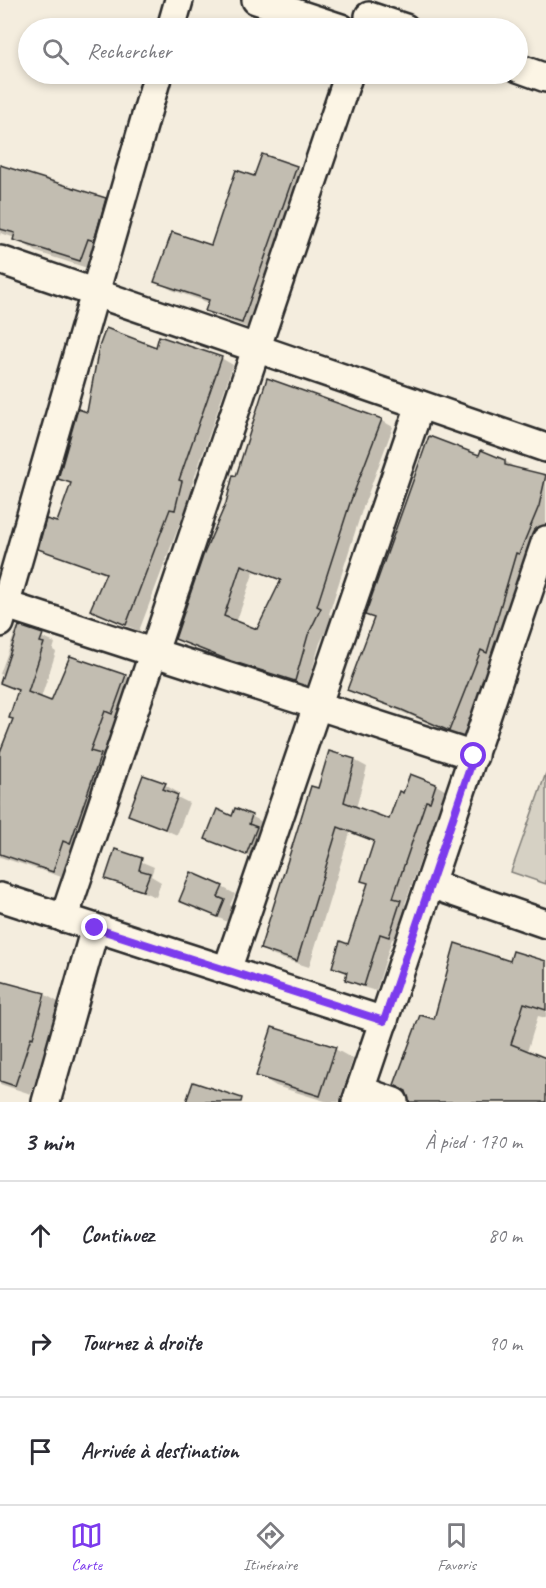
<!DOCTYPE html>
<html lang="fr">
<meta charset="utf-8">
<style>
:root{--surface:#fff;--page:#f7f7f7;--text:#2b2b33;--muted:#7c7c81;--line:#e1e1e2;--accent:#7c3aed}
body{margin:0;font-family:Caveat,sans-serif;background:var(--page);color:var(--text)}
.stop{position:absolute;width:18px;height:18px;margin:-14px;border:4px solid #7c3aed;border-radius:50%;background:#fff}
.stop.end{background:#7c3aed;border-color:#fff;box-shadow:0 2px 6px #0008}
.list{margin:0;padding:0;list-style:none}
h2{display:flex;justify-content:space-between;align-items:center;height:78px;margin:0;padding:0 24px;font-size:26px}
h2 small{font-size:20px;font-weight:400;color:var(--muted)}
.list li{display:grid;grid-template-columns:39px 1fr auto;gap:18px;align-items:center;box-sizing:border-box;height:108px;padding:0 24px;border-top:2px solid var(--line)}
.list b{display:block;font-size:22px;white-space:nowrap}
.list em{font-size:20px;font-style:normal;color:var(--muted)}
.icon{flex:none;width:33px;height:33px;fill:none;stroke:currentColor;stroke-width:2;stroke-linecap:round;stroke-linejoin:round}
.map{position:relative;flex:none;width:546px;height:1102px;overflow:hidden}
.search{position:absolute;background:var(--surface);box-shadow:0 3px 9px #0003;left:18px;right:18px;top:18px;height:66px;display:flex;align-items:center;gap:15px;box-sizing:border-box;padding:0 21px;border-radius:33px;color:var(--muted);font-size:22px}
.sheet{height:402px;background:var(--surface)}
nav{display:flex;justify-content:space-around;align-items:center;box-sizing:border-box;height:84px;border-top:2px solid var(--line);background:var(--surface);font-size:16px;color:var(--muted)}
nav a{display:grid;justify-items:center;gap:3px}
nav .on{color:var(--accent)}
.map>svg:first-child{display:block}
.green{fill:#d6d1c4;stroke:#807e78;stroke-width:1.5}
.shadow{fill:#0003;fill-rule:evenodd}
.building{fill:#c2bdb1;stroke:#2b2b2b;stroke-width:1.5;fill-rule:evenodd}
.lines{fill:none;stroke-linecap:round;stroke-linejoin:round}
.street-casing{stroke:#2b2b2b;stroke-width:32}
.street{stroke:#fcf5e5;stroke-width:27}
.route{stroke:#7c3aed;stroke-width:8}
</style>
<div class="map">
<svg width="546" height="1102" viewBox="0 0 546 1102">
<rect width="100%" height="100%" fill="#f4edde"/>
<filter id="ink" filterUnits="userSpaceOnUse"><feTurbulence type="fractalNoise" baseFrequency=".0167" numOctaves="2"/><feDisplacementMap in="SourceGraphic" scale="12" xChannelSelector="R" yChannelSelector="G"/><feConvolveMatrix kernelMatrix="1 2 1 2 8 2 1 2 1" color-interpolation-filters="sRGB"/></filter>
<g filter="url(#ink)">
<!-- green -->
<polygon class="green" points="546,773 546,884 511,872"/>
<!-- shadow -->
<g class="shadow">
<polygon points="263,156 297,168 313,177 258,331 223,319 207,310 209,303 172,290 156,281 212,247 255,178"/>
<polygon points="0,166 105,199 128,212 103,273 37,252 15,238 1,233 0,236"/>
<polygon points="156,349 221,358 233,365 191,488 194,490 188,516 183,515 139,631 92,610 107,575 39,548 58,524 72,485 60,478 88,414"/>
<path d="M381 420 393 427 362 510 329 614 333 616 320 643 307 687 245 667 177 638 237 478ZM254 571 282 581 258 631 236 623Z"/>
<polygon points="479,457 505,461 519,470 546,476 546,529 464,738 349,690"/>
<polygon points="17,627 55,643 53,650 56,652 41,698 52,703 125,676 138,683 117,718 103,757 113,763 65,878 0,857 0,756 14,719 19,692 1,684 4,676 0,674"/>
<polygon points="354,760 367,767 356,808 390,821 404,794 436,785 448,792 442,808 439,807 405,904 413,909 401,942 392,939 376,991 359,986 346,979 348,974 334,967 349,945 369,884 363,880 375,842 350,833 309,967 274,956 261,949 319,790"/>
<polygon points="165,785 177,792 175,796 189,803 177,835 130,814"/>
<polygon points="251,816 264,823 253,857 206,839 233,818"/>
<polygon points="116,851 154,867 151,876 161,882 156,897 107,878"/>
<polygon points="222,887 235,894 230,905 236,909 230,923 181,901"/>
<polygon points="546,962 546,1018 538,1016 527,1052 546,1059 546,1102 411,1100 435,1021 510,963"/>
<polygon points="0,982 44,994 60,1003 49,1046 47,1045 31,1094 0,1084"/>
<polygon points="335,1049 353,1059 339,1102 328,1102 276,1086 258,1075"/>
</g>
<!-- building -->
<g class="building">
<polygon points="262,154 297,166 242,323 205,311 209,300 154,282 172,232 211,245 236,170 254,176"/>
<polygon points="0,165 106,198 94,241 88,239 80,261 13,240 15,233 0,229"/>
<polygon points="106,328 156,347 159,336 222,357 179,480 182,481 175,510 170,509 126,625 90,610 106,573 38,549 46,519 57,522 71,483 58,479 78,409 87,412 99,347"/>
<path d="M267 378 382 419 350 503 317 606 321 608 308 635 295 681 231 661 175 639 203 556 226 503 233 475 236 476ZM241 565 281 580 257 629 224 616Z"/>
<polygon points="429,436 479,455 481,450 505,460 505,465 546,475 539,506 519,554 516,553 487,653 481,650 449,731 402,710 347,690 374,618 365,615"/>
<polygon points="19,626 43,634 40,642 44,643 28,692 51,701 70,656 126,675 112,714 105,711 90,751 101,754 70,844 63,841 53,872 0,854 0,752 13,719 9,718 18,690 0,683"/>
<polygon points="329,751 355,759 344,802 389,819 399,791 403,793 410,774 436,784 430,802 426,801 393,898 401,900 389,937 380,934 364,986 345,980 347,972 332,967 340,941 348,944 368,883 361,881 374,841 338,827 297,961 260,949 311,786 318,788"/>
<polygon points="143,775 166,783 163,789 178,795 165,829 128,815"/>
<polygon points="235,808 252,815 249,824 257,827 246,855 205,839 217,809 232,816"/>
<polygon points="115,849 142,858 139,870 150,873 143,891 105,879"/>
<polygon points="191,872 223,886 218,897 225,900 218,917 179,901"/>
<polygon points="455,943 510,961 513,951 546,961 546,1010 524,1003 511,1044 546,1058 546,1102 409,1102 406,1091 394,1085 420,1015 434,1019"/>
<polygon points="0,981 45,993 33,1038 31,1037 15,1086 0,1081"/>
<polygon points="272,1027 336,1047 320,1096 256,1076"/>
<polygon points="193,1082 242,1098 241,1102 186,1102"/>
</g>
<g class="lines">
<defs>
<g id="street">
<polyline points="256,0 341,28"/>
<polyline points="369,16 405,28"/>
<polyline points="171,28 179,0"/>
<polyline points="518,68 546,78"/>
<polyline points="0,260 546,448"/>
<polyline points="0,603 474,756"/>
<polyline points="0,623 158,74"/>
<polyline points="430,884 546,924"/>
<polyline points="0,897 384,1021"/>
<polyline points="64,918 349,74"/>
<polyline points="227,970 420,405"/>
<polyline points="360,1090 394,1102"/>
<polyline points="46,1102 95,928"/>
<polyline points="356,1102 546,540"/>
</g>
</defs>
<!-- street casing -->
<use href="#street" class="street-casing"/>
<!-- street -->
<use href="#street" class="street"/>
</g>
</g>
<g class="lines" filter="url(#ink)">
<!-- route -->
<polyline class="route" points="95,928 384,1021 474,756"/>
</g>
</svg>
<div class="stop" style="left:474px;top:756px"></div>
<div class="stop end" style="left:95px;top:928px"></div>
<div class="search"><svg class="icon" aria-label="search" viewBox="0 0 24 24"><circle cx="10" cy="10" r="6"/><path d="M15 15l6 6"/></svg>Rechercher</div>
</div>
<section class="sheet">
<h2>3 min<small>À pied · 170 m</small></h2>
<ul class="list">
<li><svg class="icon" aria-label="ahead" viewBox="0 0 24 24"><path d="M12 20V5M6 11l6-6 6 6"/></svg><div><b>Continuez</b></div><em>80 m</em></li>
<li><svg class="icon" aria-label="right" viewBox="0 0 24 24"><path d="M7 20v-9h11M14 6l5 5-5 5"/></svg><div><b>Tournez à droite</b></div><em>90 m</em></li>
<li><svg class="icon" aria-label="arrive" viewBox="0 0 24 24"><path d="M6 21V4h12l-3 4 3 4H6"/></svg><div><b>Arrivée à destination</b></div></li>
</ul>
</section>
<nav>
<a class="on"><svg class="icon" aria-label="map" viewBox="0 0 24 24"><path d="M3 6l6-2 6 2 6-2v14l-6 2-6-2-6 2zM9 4v14M15 6v14"/></svg>Carte</a>
<a><svg class="icon" aria-label="directions" viewBox="0 0 24 24"><path d="M12 3l9 9-9 9-9-9zM9 14v-3h6M13 9l2 2-2 2"/></svg>Itinéraire</a>
<a><svg class="icon" aria-label="saved" viewBox="0 0 24 24"><path d="M7 4h10v16l-5-4-5 4z"/></svg>Favoris</a>
</nav>
